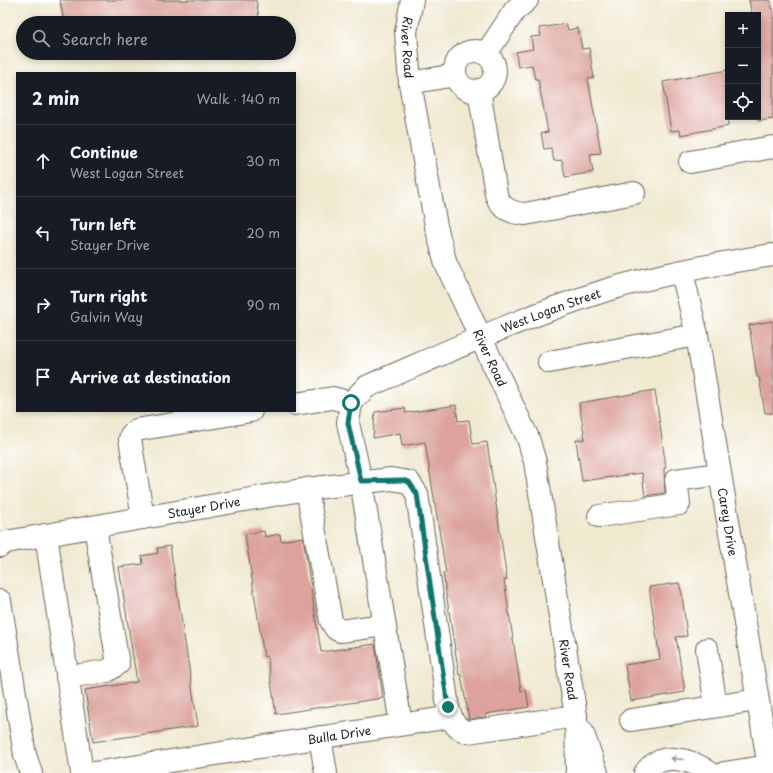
<!DOCTYPE html>
<meta charset="utf-8">
<style>
:root{--surface:#171b24;--page:#20242c;--text:#f1f3f6;--muted:#9ea1a6;--line:#363941}
body{margin:0;font-family:"Playpen Sans",sans-serif;background:var(--page);color:var(--text)}
.controls{position:absolute;right:12px;top:12px;display:grid;overflow:hidden;border-radius:0px;box-shadow:0 2px 6px #0003}
.controls button{width:36px;height:36px;display:grid;place-items:center;padding:0;border:0;border-bottom:1px solid var(--line);background:var(--surface);color:var(--text);font:20px sans-serif}
.stop{position:absolute;width:12px;height:12px;margin:-9px;border:3px solid #0f766e;border-radius:50%;background:#fff}
.stop.end{background:#0f766e;border-color:#fff;box-shadow:0 1px 4px #0008}
.list{margin:0;padding:0;list-style:none}
h2{display:flex;justify-content:space-between;align-items:center;height:52px;margin:0;padding:0 16px;font-size:17px}
h2 small{font-size:13px;font-weight:400;color:var(--muted)}
.list li{display:grid;grid-template-columns:26px 1fr auto;gap:12px;align-items:center;box-sizing:border-box;height:72px;padding:0 16px;border-top:1px solid var(--line)}
.list b{display:block;font-size:15px;white-space:nowrap}
.list p{margin:0;font-size:13px;white-space:nowrap;color:var(--muted)}
.list em{font-size:13px;font-style:normal;color:var(--muted)}
.icon{flex:none;width:22px;height:22px;fill:none;stroke:currentColor;stroke-width:2;stroke-linecap:round;stroke-linejoin:round}
.map{position:relative;flex:none;width:773px;height:773px;overflow:hidden}
.search{position:absolute;background:var(--surface);box-shadow:0 2px 6px #0003;left:16px;top:16px;width:280px;height:44px;display:flex;align-items:center;gap:10px;box-sizing:border-box;padding:0 14px;border-radius:22px;color:var(--muted);font-size:15px}
.panel{position:absolute;background:var(--surface);box-shadow:0 2px 6px #0003;left:16px;top:72px;width:280px;height:340px;border-radius:0px}
.map>svg:first-child{display:block}
.building{fill:#dca29b}
.lines{fill:none;stroke-linecap:round;stroke-linejoin:round}
.minor-casing{stroke:#66645b;stroke-width:24}
.major-casing{stroke:#66645b;stroke-width:24}
.minor{stroke:#fff;stroke-width:22}
.major{stroke:#fff;stroke-width:22}
.oneway{stroke:#999}
.route{stroke:#0f766e;stroke-width:5}
.labels{text-anchor:middle;dominant-baseline:central;stroke-width:3;stroke-linejoin:round;paint-order:stroke}
.street-label{font-size:12px;fill:#1c1c1c;stroke:#fff}
</style>
<div class="map">
<svg width="773" height="773" viewBox="0 0 773 773">
<rect width="100%" height="100%" fill="#fff"/>
<filter id="ink" filterUnits="userSpaceOnUse"><feTurbulence type="fractalNoise" baseFrequency=".025" numOctaves="2"/><feDisplacementMap in="SourceGraphic" scale="8" xChannelSelector="R" yChannelSelector="G"/><feConvolveMatrix kernelMatrix="1 2 1 2 8 2 1 2 1" color-interpolation-filters="sRGB"/></filter>
<filter id="wash" filterUnits="userSpaceOnUse"><feTurbulence type="fractalNoise" baseFrequency=".012" numOctaves="4" result="noise"/><feDisplacementMap in="SourceGraphic" scale="16" xChannelSelector="R" yChannelSelector="G"/><feGaussianBlur stdDeviation="0.9" result="paint"/><feColorMatrix in="noise" values="0 0 0 0 0 0 0 0 0 0 0 0 0 0 0 0 0 1.4 0 .05"/><feComposite in="paint" operator="in"/></filter>
<g filter="url(#wash)">
<rect width="100%" height="100%" fill="#f0e9d0"/>
<g id="blocks">
<!-- building -->
<g class="building">
<polygon points="60,0 256,0 260,23 64,23"/>
<polygon points="749,0 770,0 771,9 773,8 773,119 758,121 758,15 752,15"/>
<polygon points="566,24 568,30 578,28 582,49 589,48 594,78 588,79 601,153 590,154 593,172 565,177 562,160 554,161 551,148 544,149 541,133 548,132 538,79 535,79 532,65 518,67 516,52 533,49 531,37 541,36 539,28"/>
<polygon points="728,70 728,126 681,135 680,130 671,131 663,82"/>
<polygon points="773,321 773,413 765,413 759,377 757,377 749,325"/>
<polygon points="655,390 666,468 664,468 665,493 645,496 642,473 582,481 576,440 585,439 579,403"/>
<polygon points="456,405 458,421 469,420 473,444 487,442 507,580 504,580 521,691 526,690 529,707 486,714 486,717 469,719 461,675 459,675 443,573 446,573 425,442 402,446 400,433 373,438 375,412 405,408 406,413"/>
<polygon points="264,531 265,537 280,534 281,541 303,537 321,652 375,644 383,698 276,714 267,656 264,657 245,534"/>
<polygon points="170,546 198,726 93,742 85,690 137,682 119,567 143,564 142,556 158,553 157,548"/>
<polygon points="679,583 682,594 687,636 676,637 685,692 631,701 625,665 660,659 649,587"/>
</g>
</g>
</g>
<g filter="url(#ink)">
<use href="#blocks" fill-opacity="0" stroke="#66645b" stroke-width="1"/>
<g class="lines">
<defs>
<g id="minor">
<circle cx="475" cy="71" r="20"/>
<polyline points="486,54 515,10 527,0"/>
<polyline points="410,83 455,75"/>
<path d="M479 90 496 194C500 208 511 213 525 214L634 193"/>
<polyline points="690,162 773,147"/>
<path id="s1" d="M682 272 697 335 770 773"/>
<polyline points="549,362 697,335"/>
<polyline points="295,404 333,398 351,403"/>
<polyline points="307,489 331,621 336,629 341,631 384,625"/>
<polyline points="599,516 679,504 676,480 719,474"/>
<polyline points="143,518 130,439 131,435 136,430 251,411"/>
<polyline points="46,535 82,773"/>
<path id="s2" d="M0 546 6 542 307 489 391 479 409 482 417 494 448 707 451 717"/>
<polyline points="0,601 25,755 31,773"/>
<polyline points="707,649 716,706"/>
<polyline points="67,677 107,671 118,664 95,527"/>
<polyline points="631,720 757,700"/>
<path id="s3" d="M401 724 361 481 348 423 351 403 366 387C445 353 524 316 607 290 661 274 718 263 773 255"/>
<polyline points="320,737 326,773"/>
<path id="s4" d="M94 773 451 717C455 726 458 729 468 732L576 716"/>
<path d="M645 773C660 750 692 759 710 773"/>
<polyline points="724,773 769,766"/>
</g>
<g id="major">
<path id="s5" d="M412 0 406 32 410 83 436 226 446 264 528 438 535 462 576 716 577 773"/>
<polyline points="582,731 597,773"/>
</g>
</defs>
<!-- minor casing -->
<use href="#minor" class="minor-casing"/>
<!-- major casing -->
<use href="#major" class="major-casing"/>
<!-- minor -->
<use href="#minor" class="minor"/>
<!-- major -->
<use href="#major" class="major"/>
</g>
<!-- one-way arrows -->
<defs><path id="oneway-shaft" d="M-6 0H5M1.5-3L5.5 0L1.5 3" fill="none" stroke-width="1.6" stroke-linecap="round" stroke-linejoin="round"/></defs>
<use class="oneway" href="#oneway-shaft" transform="translate(677 759) rotate(-175)"/>
</g>
<g class="lines" filter="url(#ink)">
<!-- route -->
<polyline class="route" points="351,403 348,423 361,481 402,480 409,482 417,494 448,707"/>
</g>
<g class="labels">
<!-- street labels -->
<g class="street-label">
<text stroke="none"><textPath href="#s5" startOffset="48">River Road</textPath></text>
<text stroke="none"><textPath href="#s3" startOffset="548">West Logan Street</textPath></text>
<text stroke="none"><textPath href="#s5" startOffset="372">River Road</textPath></text>
<text stroke="none"><textPath href="#s2" startOffset="208">Stayer Drive</textPath></text>
<text stroke="none"><textPath href="#s1" startOffset="254">Carey Drive</textPath></text>
<text stroke="none"><textPath href="#s5" startOffset="696">River Road</textPath></text>
<text stroke="none"><textPath href="#s4" startOffset="248">Bulla Drive</textPath></text>
</g>
</g>
</svg>
<div class="controls">
<button>+</button>
<button>−</button>
<button><svg class="icon" aria-label="locate" viewBox="0 0 24 24"><circle cx="12" cy="12" r="6"/><path d="M12 2v4M12 18v4M2 12h4M18 12h4"/></svg></button>
</div>
<div class="stop" style="left:351px;top:403px"></div>
<div class="stop end" style="left:448px;top:707px"></div>
<div class="search"><svg class="icon" aria-label="search" viewBox="0 0 24 24"><circle cx="10" cy="10" r="6"/><path d="M15 15l6 6"/></svg>Search here</div>
<section class="panel">
<h2>2 min<small>Walk · 140 m</small></h2>
<ul class="list">
<li><svg class="icon" aria-label="ahead" viewBox="0 0 24 24"><path d="M12 20V5M6 11l6-6 6 6"/></svg><div><b>Continue</b><p>West Logan Street</p></div><em>30 m</em></li>
<li><svg class="icon" aria-label="left" viewBox="0 0 24 24"><path d="M17 20v-9H6M10 6l-5 5 5 5"/></svg><div><b>Turn left</b><p>Stayer Drive</p></div><em>20 m</em></li>
<li><svg class="icon" aria-label="right" viewBox="0 0 24 24"><path d="M7 20v-9h11M14 6l5 5-5 5"/></svg><div><b>Turn right</b><p>Galvin Way</p></div><em>90 m</em></li>
<li><svg class="icon" aria-label="arrive" viewBox="0 0 24 24"><path d="M6 21V4h12l-3 4 3 4H6"/></svg><div><b>Arrive at destination</b></div></li>
</ul>
</section>
</div>
